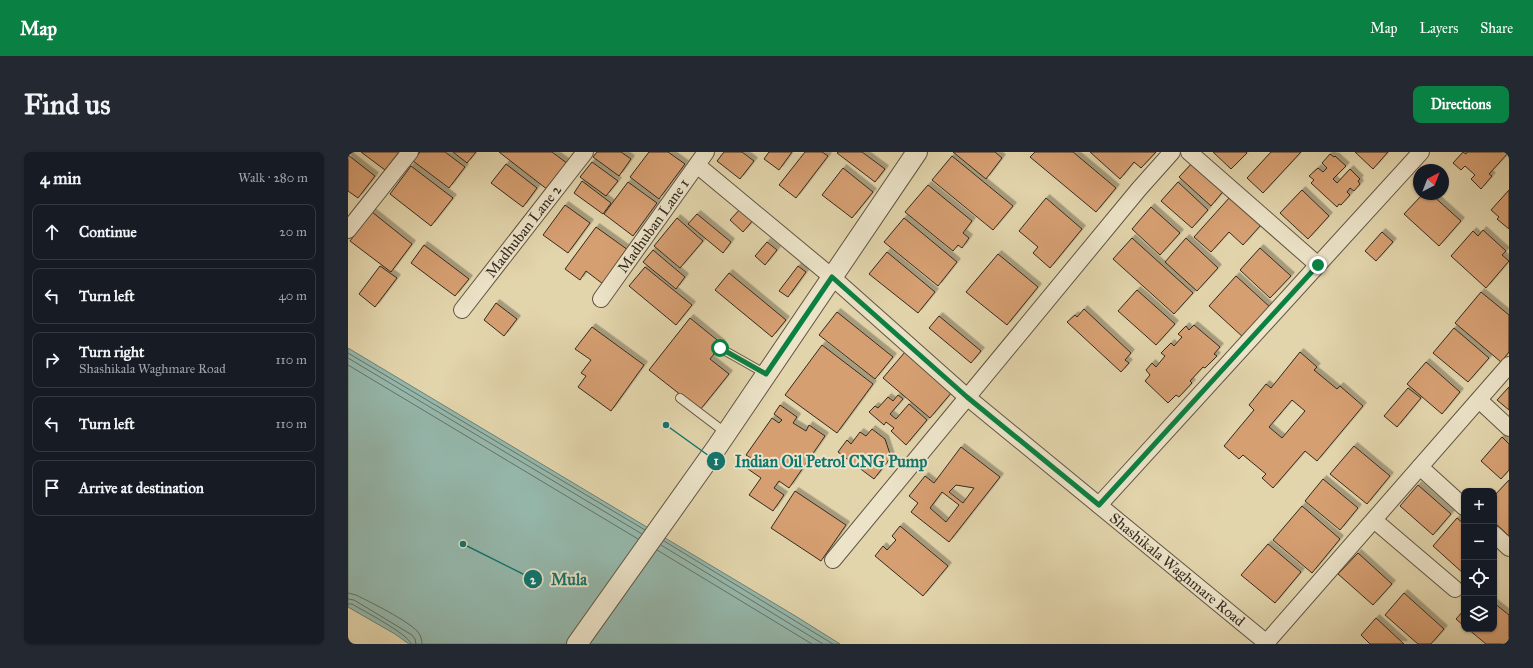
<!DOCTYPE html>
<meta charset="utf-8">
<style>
:root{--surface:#171b24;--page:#242831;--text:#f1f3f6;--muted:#9ea1a6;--line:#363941;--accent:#0b8043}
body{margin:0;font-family:"IM FELL Great Primer",serif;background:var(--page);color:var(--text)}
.controls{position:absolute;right:12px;bottom:12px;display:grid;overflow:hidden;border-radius:8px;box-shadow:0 1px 3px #0004}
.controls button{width:36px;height:36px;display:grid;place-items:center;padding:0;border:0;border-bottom:1px solid var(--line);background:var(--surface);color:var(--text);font:20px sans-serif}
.compass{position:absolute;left:1065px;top:12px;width:36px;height:36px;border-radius:50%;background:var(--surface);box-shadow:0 1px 3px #0004;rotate:42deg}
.stop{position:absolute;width:12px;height:12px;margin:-9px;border:3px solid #0b8043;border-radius:50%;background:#fff}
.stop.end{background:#0b8043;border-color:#fff;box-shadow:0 1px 4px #0008}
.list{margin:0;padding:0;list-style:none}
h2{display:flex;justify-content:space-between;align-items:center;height:52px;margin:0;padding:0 16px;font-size:17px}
h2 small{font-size:13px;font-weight:400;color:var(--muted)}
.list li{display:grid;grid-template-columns:26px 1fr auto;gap:12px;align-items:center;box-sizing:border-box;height:56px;margin:0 8px 8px;padding:0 8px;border:1px solid var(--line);border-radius:8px}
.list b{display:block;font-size:15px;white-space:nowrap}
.list p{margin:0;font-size:13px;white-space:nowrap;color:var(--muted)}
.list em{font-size:13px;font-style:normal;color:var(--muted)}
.icon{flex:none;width:22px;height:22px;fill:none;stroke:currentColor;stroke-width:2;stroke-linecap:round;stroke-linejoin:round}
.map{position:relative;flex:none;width:1161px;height:492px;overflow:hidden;border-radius:8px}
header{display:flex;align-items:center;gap:24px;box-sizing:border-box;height:56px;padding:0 20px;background:var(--accent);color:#fff}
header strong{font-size:19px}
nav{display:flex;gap:22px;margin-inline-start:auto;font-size:14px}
.intro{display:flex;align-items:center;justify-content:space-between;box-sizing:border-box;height:96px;padding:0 24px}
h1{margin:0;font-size:28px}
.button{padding:10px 18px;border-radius:8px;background:var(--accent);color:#fff;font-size:14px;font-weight:700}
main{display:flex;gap:24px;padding:0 24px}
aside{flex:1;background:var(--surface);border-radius:8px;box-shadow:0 1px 3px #0004}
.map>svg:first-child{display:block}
.water{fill:#95b8ac;stroke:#6f8074}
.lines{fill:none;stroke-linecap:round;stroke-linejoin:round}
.shore{stroke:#657266;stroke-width:1}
.building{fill:#d69f72;stroke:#352b21;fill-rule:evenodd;filter:url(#shadow)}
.service-casing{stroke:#605544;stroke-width:10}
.minor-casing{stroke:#605544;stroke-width:18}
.tertiary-casing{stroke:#605544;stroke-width:22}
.service{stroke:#ece3c8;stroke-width:8}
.minor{stroke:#ece3c8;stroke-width:16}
.tertiary{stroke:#ece3c8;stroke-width:20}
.route{stroke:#0b8043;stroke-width:5}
.labels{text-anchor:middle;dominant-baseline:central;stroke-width:4;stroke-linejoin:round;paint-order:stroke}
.street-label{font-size:15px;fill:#352b21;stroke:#ece3c8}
.leader{fill:none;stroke:#0f766e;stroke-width:1.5}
.callout-dot{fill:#0f766e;stroke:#ece3c8;stroke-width:1.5}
.mark-label{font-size:12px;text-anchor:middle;font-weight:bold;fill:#fff}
.callout-label{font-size:16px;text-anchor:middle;font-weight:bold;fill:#0f766e;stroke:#ece3c8;stroke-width:4;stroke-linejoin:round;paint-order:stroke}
</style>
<header>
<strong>Map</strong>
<nav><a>Map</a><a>Layers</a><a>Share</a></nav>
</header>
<div class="intro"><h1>Find us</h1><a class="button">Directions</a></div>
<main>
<aside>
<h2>4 min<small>Walk · 280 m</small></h2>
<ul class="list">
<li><svg class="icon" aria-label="ahead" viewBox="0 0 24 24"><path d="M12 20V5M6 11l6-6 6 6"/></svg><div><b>Continue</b></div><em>20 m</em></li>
<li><svg class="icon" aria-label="left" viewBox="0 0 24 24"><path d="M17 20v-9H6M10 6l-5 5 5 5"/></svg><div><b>Turn left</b></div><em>40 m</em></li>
<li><svg class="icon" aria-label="right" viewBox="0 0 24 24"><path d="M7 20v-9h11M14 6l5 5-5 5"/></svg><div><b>Turn right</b><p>Shashikala Waghmare Road</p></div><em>110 m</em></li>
<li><svg class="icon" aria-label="left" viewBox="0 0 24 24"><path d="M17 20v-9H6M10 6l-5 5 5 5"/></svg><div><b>Turn left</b></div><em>110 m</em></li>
<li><svg class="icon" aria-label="arrive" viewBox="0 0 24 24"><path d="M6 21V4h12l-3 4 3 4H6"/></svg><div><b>Arrive at destination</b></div></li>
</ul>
</aside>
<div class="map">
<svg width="1161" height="492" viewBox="0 0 1161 492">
<defs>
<filter id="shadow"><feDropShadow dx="3.5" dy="-3.5" stdDeviation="0" flood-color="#0004"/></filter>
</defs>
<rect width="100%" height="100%" fill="#e2d4ab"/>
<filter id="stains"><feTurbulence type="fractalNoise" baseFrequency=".005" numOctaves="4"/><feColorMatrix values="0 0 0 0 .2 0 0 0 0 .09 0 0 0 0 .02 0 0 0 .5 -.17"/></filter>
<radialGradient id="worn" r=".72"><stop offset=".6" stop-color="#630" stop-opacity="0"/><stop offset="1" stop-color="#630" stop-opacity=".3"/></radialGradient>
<!-- water -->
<polygon class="water" points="0,196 449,465 492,492 61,492 47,482 0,455"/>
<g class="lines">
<!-- shore -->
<g class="shore">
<polyline points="0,201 297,378"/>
<polyline points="0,206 294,382"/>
<polyline points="0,213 290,387"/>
<polyline points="316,389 485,492"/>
<polyline points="313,393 475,492"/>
<polyline points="309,398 464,492"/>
<path d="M0 441 8 443C24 451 59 468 70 480 73 484 74 488 74 492"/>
<polyline points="0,447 6,448 64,483 67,487 68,492"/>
<path d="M0 452H4C14 458 62 483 63 492"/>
</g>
</g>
<!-- building -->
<g class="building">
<polygon points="13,0 51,0 37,18"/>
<polygon points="72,0 97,0 117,15 101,36 65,9"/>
<polygon points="105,0 128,0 119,11"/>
<polygon points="151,0 204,0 220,12 200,38"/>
<polygon points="249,0 273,0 283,7 271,24 245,5"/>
<polygon points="301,0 320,0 337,12 311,47 282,25"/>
<polygon points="376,0 394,0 406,9 392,27 369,9"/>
<polygon points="421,0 444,0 431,18 416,7"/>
<polygon points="457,0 474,0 480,4 448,46 431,33"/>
<polygon points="490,0 514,0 537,17 527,30 489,1"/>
<polygon points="605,0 647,0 654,6 638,27"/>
<polygon points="687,0 725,0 768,36 748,60 682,5"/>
<polygon points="742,0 808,0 793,16 786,10 772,27"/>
<polygon points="865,0 898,0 899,1 883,17"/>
<polygon points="923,0 953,0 915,41 899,26"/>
<polygon points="1007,0 1040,0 1025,17"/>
<polygon points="1115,0 1118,2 1119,0 1161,0 1141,22 1144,24 1133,37 1123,27 1127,23 1117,14 1113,18 1105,11"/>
<polygon points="982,2 986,5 987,4 998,14 985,27 989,31 1002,17 1012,27 1010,29 1012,32 1006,39 1002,36 999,40 1002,43 993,53 991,52 989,55 963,31 966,28 961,24 970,16 975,20 979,16 974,11"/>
<polygon points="0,3 27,24 10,46 0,39"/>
<polygon points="604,4 665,54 645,78 584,28"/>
<polygon points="847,8 878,36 863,54 831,25"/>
<polygon points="244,10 270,29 258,44 232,25"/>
<polygon points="158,12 189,36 175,55 143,31"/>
<polygon points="63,14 105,46 83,74 42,42"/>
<polygon points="495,16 525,40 504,66 474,43"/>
<polygon points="234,29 263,51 255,62 226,41"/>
<polygon points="280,30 309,51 285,84 256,62"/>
<polygon points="830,30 860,58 844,76 813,49"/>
<polygon points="580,33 624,69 615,81 621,86 614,96 610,93 605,99 557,60"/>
<polygon points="954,38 981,64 960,87 932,61"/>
<polygon points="1161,38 1161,77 1149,67 1151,65 1143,58"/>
<polygon points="1075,42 1083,42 1113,69 1091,94 1056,62"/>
<polygon points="882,45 913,73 895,93 881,80 863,100 846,85"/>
<polygon points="698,46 734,77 702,116 685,101 690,95 671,79"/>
<polygon points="217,53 242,71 220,101 195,83"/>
<polygon points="394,55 407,66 395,80 382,68"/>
<polygon points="803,55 832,81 812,103 784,77"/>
<polygon points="24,60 64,92 43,120 2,89"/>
<polygon points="349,62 383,90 375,101 340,72"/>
<polygon points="329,66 355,89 332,116 306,94"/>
<polygon points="556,66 609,110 590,134 536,90"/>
<polygon points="248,75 280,98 255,132 238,119 232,128 217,117"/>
<polygon points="1135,78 1158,99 1154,103 1161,109 1138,136 1103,104 1125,79 1130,84"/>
<polygon points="1034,80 1045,90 1028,109 1017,99"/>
<polygon points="784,86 845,141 826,162 765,107"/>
<polygon points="838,86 870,116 849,139 817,110"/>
<polygon points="419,90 429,98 417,113 407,104"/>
<polygon points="76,93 121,127 107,144 63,111"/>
<polygon points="912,96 943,124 922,146 892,118"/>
<polygon points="305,98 337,125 328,137 295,110"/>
<polygon points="539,100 587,140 570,161 521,122"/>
<polygon points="650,102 690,135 659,173 618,140"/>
<polygon points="32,114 49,126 27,155 11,142"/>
<polygon points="450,114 458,120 440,145 431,139"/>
<polygon points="297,115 344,153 328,173 281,134"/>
<polygon points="381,121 438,168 424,185 367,138"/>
<polygon points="888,124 923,156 896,186 861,154"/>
<polygon points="789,138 827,172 808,193 770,159"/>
<polygon points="1133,140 1161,163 1161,200 1153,210 1107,171"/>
<polygon points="148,151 169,167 156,184 136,168"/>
<polygon points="736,157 783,201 777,208 781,211 773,220 719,170 727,163 729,165"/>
<polygon points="489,160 545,205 527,227 471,183"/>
<polygon points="591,164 633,199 623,211 581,176"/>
<polygon points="342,166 374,192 362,207 381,222 352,258 301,218"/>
<polygon points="846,173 872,195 866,202 869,204 857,216 855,215 842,229 844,231 831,245 828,243 820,251 797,229 802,223 798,218 804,211 808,215 817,204 813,201 823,191 826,194 834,185 830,182 838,174 841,178"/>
<polygon points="244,175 296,213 263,259 230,235 238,224 233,221 243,208 227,197"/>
<polygon points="1106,176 1141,206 1120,230 1085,201"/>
<polygon points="474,193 525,232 489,281 437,243"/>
<polygon points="557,200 604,240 582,266 535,226"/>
<path d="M952 200 969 215 966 218 989 237 992 234 1015 254 969 309 957 299 925 336 914 326 918 322 895 303 891 307 876 294 906 258 901 253 918 232 923 236ZM944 248 957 259 934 286 921 275Z"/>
<polygon points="1078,210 1112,240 1094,262 1059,232"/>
<polygon points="1161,235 1161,258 1149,248"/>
<polygon points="1060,236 1073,246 1049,275 1036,264"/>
<polygon points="550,243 555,247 542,262 548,267 561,252 579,268 558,293 543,279 546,276 538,270 536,273 521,260 527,254 530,256 540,245 545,249"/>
<polygon points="432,253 449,265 445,271 458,279 461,273 477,284 441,336 431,329 426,336 436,343 425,359 401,343 413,326 400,317 406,308 398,303 424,266 431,271 434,268 426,262"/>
<polygon points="524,277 537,287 543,305 526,327 490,300 499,288 503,292 512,280 518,284"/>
<polygon points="1154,285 1161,292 1161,318 1153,327 1133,309"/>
<polygon points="1006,294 1042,324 1019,352 982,322"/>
<path d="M613 295 652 325 601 390 563 360 570 351 561 344 577 324 586 331ZM608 333 626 336 615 351 601 340ZM594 340 611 353 598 370 582 356Z"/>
<polygon points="975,327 1010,356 992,378 957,349"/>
<polygon points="1161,328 1161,384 1146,370 1146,344"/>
<polygon points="1070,333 1103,362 1085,383 1052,354"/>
<polygon points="447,339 498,373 473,409 423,376"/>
<polygon points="954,354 992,387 964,421 925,388"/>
<polygon points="1109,366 1116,372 1116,422 1085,394"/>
<polygon points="552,374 600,414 575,444 527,404 535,394 539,398 548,388 544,384"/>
<polygon points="920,392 953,420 927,451 893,423"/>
<polygon points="1010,401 1044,432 1025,453 990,422"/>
<polygon points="1056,441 1096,477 1083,492 1070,492 1037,463"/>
<polygon points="1146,451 1161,463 1161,492 1138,492 1120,477 1146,477"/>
<polygon points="1116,458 1116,474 1108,467"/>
<polygon points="1028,466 1056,492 1022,492 1013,483"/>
</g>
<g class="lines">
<defs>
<g id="service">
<polyline points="372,196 418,222"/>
<polyline points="332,246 378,281"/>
</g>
<g id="minor">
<polyline points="841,0 970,113"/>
<path id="s1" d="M349 13 484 125 619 245 920 492"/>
<polyline points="0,78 62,0"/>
<path id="s2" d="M253 147 358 0"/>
<path id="s3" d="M114 158 237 0"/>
<polyline points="1131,248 1161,276"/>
<polyline points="1072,315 1116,355"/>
<polyline points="751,353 1073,0"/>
<polyline points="1026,368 1107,437"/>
<polyline points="1146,382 1161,396"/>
<polyline points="485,408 791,37 824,0"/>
<polyline points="918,491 1161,213"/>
</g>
<polyline id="tertiary" points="229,492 369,295 569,0"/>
</defs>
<!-- service casing -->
<use href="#service" class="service-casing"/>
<!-- minor casing -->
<use href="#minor" class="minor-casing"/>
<!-- tertiary casing -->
<use href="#tertiary" class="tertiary-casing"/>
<!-- service -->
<use href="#service" class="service"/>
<!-- minor -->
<use href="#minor" class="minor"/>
<!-- tertiary -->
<use href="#tertiary" class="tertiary"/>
</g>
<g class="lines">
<!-- route -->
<polyline class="route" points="372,196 418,222 484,125 619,245 751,353 970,113"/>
</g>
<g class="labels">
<!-- street labels -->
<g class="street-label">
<text stroke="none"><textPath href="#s2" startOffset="90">Madhuban Lane 1</textPath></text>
<text stroke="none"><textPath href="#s3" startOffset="100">Madhuban Lane 2</textPath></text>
<text stroke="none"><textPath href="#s1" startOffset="628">Shashikala Waghmare Road</textPath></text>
</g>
</g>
<!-- callouts -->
<path class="leader" d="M318 273L368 309M115 392L185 427"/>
<g class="callout-dot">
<circle cx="318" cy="273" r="4"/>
<circle cx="115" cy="392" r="4"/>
<circle cx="368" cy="309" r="10"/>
<circle cx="185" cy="427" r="10"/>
</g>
<g class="mark-label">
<text x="368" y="313">1</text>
<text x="185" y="432">2</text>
</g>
<g class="callout-label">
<text x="483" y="315">Indian Oil Petrol CNG Pump</text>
<text x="221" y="433">Mula</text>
</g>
<rect width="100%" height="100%" filter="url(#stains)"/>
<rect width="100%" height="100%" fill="url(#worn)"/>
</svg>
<div class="controls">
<button>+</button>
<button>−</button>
<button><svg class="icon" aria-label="locate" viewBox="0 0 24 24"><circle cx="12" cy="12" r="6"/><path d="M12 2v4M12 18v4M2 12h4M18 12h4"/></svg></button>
<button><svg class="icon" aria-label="layers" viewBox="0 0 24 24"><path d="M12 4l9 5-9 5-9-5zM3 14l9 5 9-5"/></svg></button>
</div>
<svg class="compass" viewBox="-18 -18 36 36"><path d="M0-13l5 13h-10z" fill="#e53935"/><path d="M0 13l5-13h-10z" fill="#9ea1a6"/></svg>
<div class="stop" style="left:372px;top:196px"></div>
<div class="stop end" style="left:970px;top:113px"></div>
</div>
</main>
